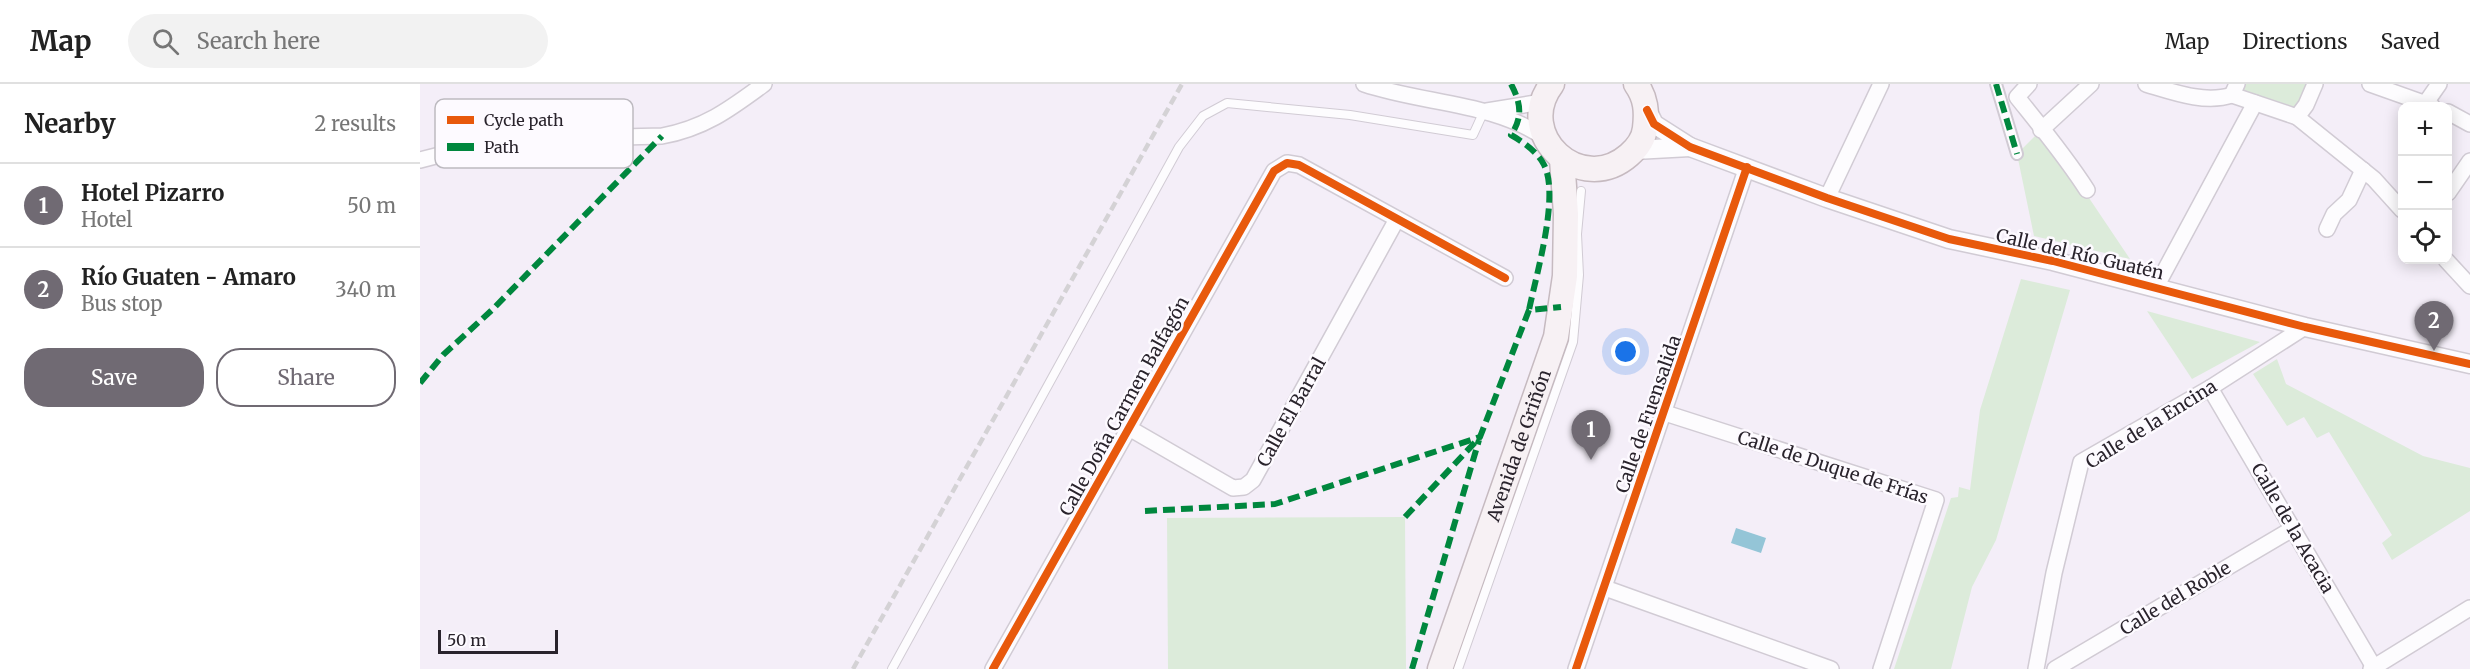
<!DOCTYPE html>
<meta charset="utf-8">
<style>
:root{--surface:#fff;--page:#f2f2f2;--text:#222;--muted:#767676;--line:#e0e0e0;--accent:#706a73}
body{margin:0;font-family:Merriweather,serif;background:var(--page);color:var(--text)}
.controls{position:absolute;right:18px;top:18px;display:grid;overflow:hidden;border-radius:12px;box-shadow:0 3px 15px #0003}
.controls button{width:54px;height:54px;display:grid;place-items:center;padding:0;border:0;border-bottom:2px solid var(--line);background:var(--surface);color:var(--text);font:30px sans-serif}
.scale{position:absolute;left:18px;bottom:15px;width:120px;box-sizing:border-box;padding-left:6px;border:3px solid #29232c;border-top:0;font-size:16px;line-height:21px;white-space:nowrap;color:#29232c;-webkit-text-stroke:4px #fdfaff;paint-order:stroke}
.you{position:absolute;left:1206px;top:268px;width:21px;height:21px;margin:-15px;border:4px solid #fff;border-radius:50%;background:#1a73e8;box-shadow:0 0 0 9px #1a73e833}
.badge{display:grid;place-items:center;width:39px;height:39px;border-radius:50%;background:var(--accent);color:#fff;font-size:20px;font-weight:700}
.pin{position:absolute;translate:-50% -50px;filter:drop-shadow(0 2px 3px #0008)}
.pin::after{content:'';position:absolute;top:32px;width:21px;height:18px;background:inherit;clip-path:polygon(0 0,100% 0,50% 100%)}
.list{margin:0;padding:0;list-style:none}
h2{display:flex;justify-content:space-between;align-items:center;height:78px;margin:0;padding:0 24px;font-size:26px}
h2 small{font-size:20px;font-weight:400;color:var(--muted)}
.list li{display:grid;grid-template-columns:39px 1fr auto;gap:18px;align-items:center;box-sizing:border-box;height:84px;padding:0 24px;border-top:2px solid var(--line)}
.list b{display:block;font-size:22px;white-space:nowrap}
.list p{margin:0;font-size:20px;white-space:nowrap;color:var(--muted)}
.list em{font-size:20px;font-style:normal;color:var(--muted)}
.actions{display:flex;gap:12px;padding:18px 24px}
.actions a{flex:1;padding:14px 0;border:2px solid var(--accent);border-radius:24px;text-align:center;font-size:21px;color:var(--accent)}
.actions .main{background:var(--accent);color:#fff}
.icon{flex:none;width:33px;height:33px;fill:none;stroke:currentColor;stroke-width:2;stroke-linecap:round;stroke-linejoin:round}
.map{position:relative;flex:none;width:2050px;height:585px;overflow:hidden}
header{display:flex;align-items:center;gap:36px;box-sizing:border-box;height:84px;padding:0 30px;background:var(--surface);border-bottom:2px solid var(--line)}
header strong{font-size:28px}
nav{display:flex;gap:33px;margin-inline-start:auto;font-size:21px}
.search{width:420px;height:54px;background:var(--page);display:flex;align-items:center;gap:15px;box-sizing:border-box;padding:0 21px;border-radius:33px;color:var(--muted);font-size:22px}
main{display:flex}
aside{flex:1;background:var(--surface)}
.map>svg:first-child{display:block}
.green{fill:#dcebda}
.water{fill:#94c5d7}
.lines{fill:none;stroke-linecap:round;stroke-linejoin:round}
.service-casing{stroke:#d1cbd4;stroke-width:10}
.pedestrian-casing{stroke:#d1cbd4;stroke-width:14}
.minor-casing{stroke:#d1cbd4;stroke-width:18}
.tertiary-casing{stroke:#d1cbd4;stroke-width:21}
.primary-casing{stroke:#c6bac0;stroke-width:27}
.service{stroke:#fdfcfe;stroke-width:8}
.pedestrian{stroke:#fdfcfe;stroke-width:10}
.minor{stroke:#fdfcfe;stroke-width:15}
.tertiary{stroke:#fdfcfe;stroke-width:18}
.primary{stroke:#f7f1f4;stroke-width:24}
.rail{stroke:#d4d2d5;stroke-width:4.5;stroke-dasharray:9 4.5;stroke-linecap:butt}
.quiet{stroke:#00873e;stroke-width:6;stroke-dasharray:12 6;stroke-linecap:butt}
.cycleway-casing{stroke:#fdfaff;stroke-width:11}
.cycleway{stroke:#e8590c;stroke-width:8}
.labels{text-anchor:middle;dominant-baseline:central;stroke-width:5;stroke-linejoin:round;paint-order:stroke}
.street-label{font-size:18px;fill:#29232c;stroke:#fdfaff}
.key{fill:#fdfaff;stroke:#bdbac0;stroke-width:1.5}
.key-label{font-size:16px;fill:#29232c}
</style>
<header>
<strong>Map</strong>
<div class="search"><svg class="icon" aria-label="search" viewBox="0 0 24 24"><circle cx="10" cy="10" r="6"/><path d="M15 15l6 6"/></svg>Search here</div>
<nav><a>Map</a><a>Directions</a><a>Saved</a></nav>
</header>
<main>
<aside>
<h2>Nearby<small>2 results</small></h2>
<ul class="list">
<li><span class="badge">1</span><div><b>Hotel Pizarro</b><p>Hotel</p></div><em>50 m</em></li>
<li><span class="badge">2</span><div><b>Río Guaten - Amaro</b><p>Bus stop</p></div><em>340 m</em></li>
</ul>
<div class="actions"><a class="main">Save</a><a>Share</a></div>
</aside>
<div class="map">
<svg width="2050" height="585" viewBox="0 0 2050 585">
<rect width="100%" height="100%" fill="#f4eef8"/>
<!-- green -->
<g class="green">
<polygon points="1817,0 1895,0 1877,33 1827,15"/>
<polygon points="1621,46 1649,78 1669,114 1710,175 1614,152 1597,70"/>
<polygon points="1601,195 1650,206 1576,456 1552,503 1531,585 1474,585 1531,414 1538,413 1539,403 1550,406 1560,326"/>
<polygon points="1727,227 1840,258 1772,295"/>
<polygon points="1857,275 1866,300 2003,372 2050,384 2050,427 1972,476 1962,459 1972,451 1909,348 1897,354 1884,333 1867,342 1833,290"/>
<polygon points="985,433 986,585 748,585 747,434"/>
</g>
<!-- water -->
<polygon class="water" points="1316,444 1346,454 1341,469 1311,459"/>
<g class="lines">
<defs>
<g id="service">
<polyline points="472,585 759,63 783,32 807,19 930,31 1053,51 1064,27"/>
<polyline points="1038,585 1153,258 1159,191 1157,150 1161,107"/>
</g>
<polyline id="pedestrian" points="1576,0 1597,70"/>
<g id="minor">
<path d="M944 0C1003 20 1073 18 1125 54"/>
<path d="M1609 0 1597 13C1621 43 1646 73 1667 106"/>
<path d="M1726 0C1753 8 1785 20 1812 11"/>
<polyline points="1817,0 1812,11 1877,33 1886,21 1895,0"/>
<polyline points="1950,0 2012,22"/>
<polyline points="2005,20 2019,0"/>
<polyline points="1067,27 1122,18"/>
<polyline points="2028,28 2050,40"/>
<polyline points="1877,33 1954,95 1982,126"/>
<polyline points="1621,46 1671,0"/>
<path d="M0 76C78 54 162 54 242 52 285 44 310 25 344 0"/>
<polyline points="2028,109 2050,77"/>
<polyline points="1407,114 1461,0"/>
<polyline points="1907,145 1914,130 1929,116 1943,86"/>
<polyline points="2026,176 2050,202"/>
<polyline points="1736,203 1835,19"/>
<polyline points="1790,304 1955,585"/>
<polyline points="1245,329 1516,416 1461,585"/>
<polyline points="709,344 813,404 824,403 833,396 977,135"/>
<polyline points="1185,504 1411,585"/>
<polyline points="573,585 854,87 867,79 879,81 1085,194"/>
<polyline points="1156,585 1327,83"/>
<polyline points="1616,585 1634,489 1661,378 1790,304 1885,243"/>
<polyline points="1635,585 1874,444"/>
<polyline points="1951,585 2050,524"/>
</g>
<g id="tertiary">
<polyline points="1227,26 1234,40 1270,63 1407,114 1529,155 1633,177 1885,243 2050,280"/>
<polyline points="1215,66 1270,63"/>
</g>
<g id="primary">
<path d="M1132 0C1093 51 1161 113 1209 71 1217 64 1224 54 1225 44 1227 27 1226 14 1216 0"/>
<path id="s1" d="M1020 585 1136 253 1145 192 1146 130 1142 75"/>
</g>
</defs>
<!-- service casing -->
<use href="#service" class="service-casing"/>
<!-- pedestrian casing -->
<use href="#pedestrian" class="pedestrian-casing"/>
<!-- minor casing -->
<use href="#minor" class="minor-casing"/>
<!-- tertiary casing -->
<use href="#tertiary" class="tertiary-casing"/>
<!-- primary casing -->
<use href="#primary" class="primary-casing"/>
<!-- service -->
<use href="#service" class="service"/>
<!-- pedestrian -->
<use href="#pedestrian" class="pedestrian"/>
<!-- minor -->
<use href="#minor" class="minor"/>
<!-- tertiary -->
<use href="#tertiary" class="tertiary"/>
<!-- primary -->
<use href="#primary" class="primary"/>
<!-- rail -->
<polyline class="rail" points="433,585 762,0"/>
<!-- quiet -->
<g class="quiet">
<path d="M1091 0C1101 19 1103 33 1091 51 1102 57 1117 68 1123 79 1141 109 1116 191 1109 226"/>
<polyline points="1576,0 1597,70"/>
<polyline points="0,299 23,271 73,225 242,52"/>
<polyline points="725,427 855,420 1060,353"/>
<polyline points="985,433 1060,353 1109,226 1141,223"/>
<polyline points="992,585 1059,356"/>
</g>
<defs>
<g id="cycleway">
<polyline points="1227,26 1234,40 1270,63 1407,114 1529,155 1633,177 1885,243 2050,280"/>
<polyline points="573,585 854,87 867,79 879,81 1085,194"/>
<polyline points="1156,585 1327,83"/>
</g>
</defs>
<!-- cycleway casing -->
<use href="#cycleway" class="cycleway-casing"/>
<!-- cycleway -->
<use href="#cycleway" class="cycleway"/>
</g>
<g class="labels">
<!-- street labels -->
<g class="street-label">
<text transform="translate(1660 170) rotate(13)">Calle del Río Guatén</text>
<text transform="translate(704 322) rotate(-61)">Calle Doña Carmen Balfagón</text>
<text transform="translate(871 328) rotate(-61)">Calle El Barral</text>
<text transform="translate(1228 330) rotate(-71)">Calle de Fuensalida</text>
<text transform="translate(1731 340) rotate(-32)">Calle de la Encina</text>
<text stroke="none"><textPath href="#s1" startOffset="237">Avenida de Griñón</textPath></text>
<text transform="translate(1413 383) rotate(18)">Calle de Duque de Frías</text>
<text transform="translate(1873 444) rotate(60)">Calle de la Acacia</text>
<text transform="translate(1755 514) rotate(-31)">Calle del Roble</text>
</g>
</g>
<!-- legend -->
<rect x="15" y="15" width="198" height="69" rx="9" class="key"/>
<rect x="27" y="32" width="27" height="8" fill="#e8590c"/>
<rect x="27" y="59" width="27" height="8" fill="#00873e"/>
<g class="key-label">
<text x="64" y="42">Cycle path</text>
<text x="64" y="69">Path</text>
</g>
</svg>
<div class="controls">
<button>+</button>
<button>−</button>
<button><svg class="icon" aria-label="locate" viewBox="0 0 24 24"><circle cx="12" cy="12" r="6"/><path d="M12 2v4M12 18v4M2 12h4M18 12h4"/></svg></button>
</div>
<div class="scale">50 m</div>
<div class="you"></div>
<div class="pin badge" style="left:1171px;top:376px">1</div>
<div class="pin badge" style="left:2014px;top:267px">2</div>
</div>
</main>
